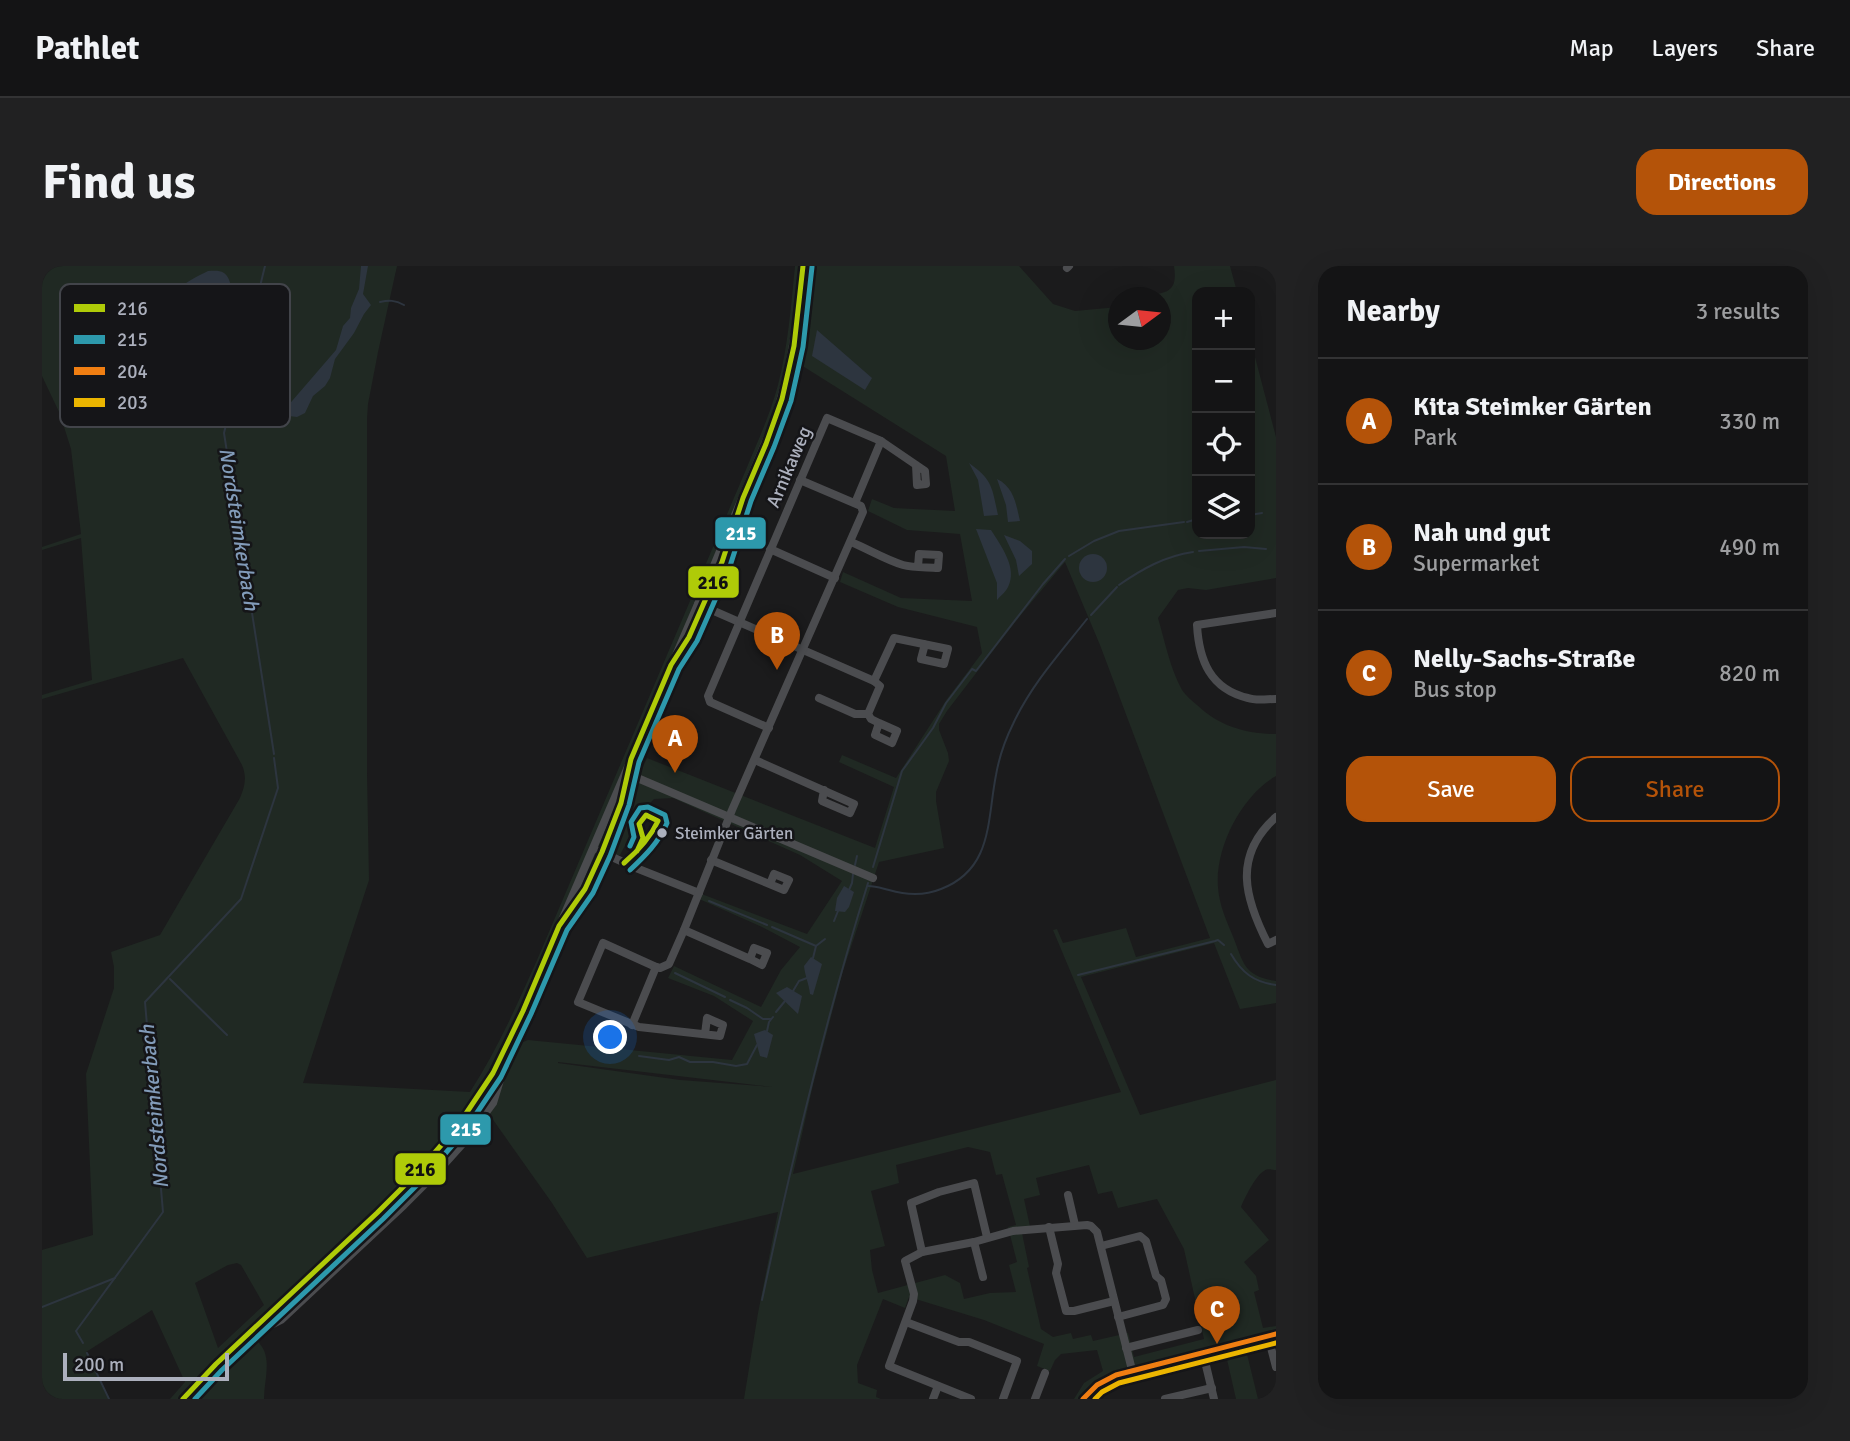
<!DOCTYPE html>
<meta charset="utf-8">
<style>
:root{--surface:#141415;--page:#212122;--text:#f1f3f6;--muted:#9d9ea0;--line:#333334;--accent:#b45309}
body{margin:0;font-family:Signika,sans-serif;background:var(--page);color:var(--text)}
.controls{position:absolute;right:21px;top:21px;display:grid;overflow:hidden;border-radius:14px;box-shadow:0 7px 28px #0002}
.controls button{width:63px;height:63px;display:grid;place-items:center;padding:0;border:0;border-bottom:2px solid var(--line);background:var(--surface);color:var(--text);font:35px sans-serif}
.compass{position:absolute;left:1066px;top:21px;width:63px;height:63px;border-radius:50%;background:var(--surface);box-shadow:0 7px 28px #0002;rotate:75deg}
.scale{position:absolute;left:21px;bottom:18px;width:166px;box-sizing:border-box;padding-left:7px;border:4px solid #acb0bd;border-top:0;font-size:19px;line-height:24px;white-space:nowrap;color:#acb0bd;-webkit-text-stroke:5px #151518;paint-order:stroke}
.you{position:absolute;left:569px;top:772px;width:24px;height:24px;margin:-18px;border:5px solid #fff;border-radius:50%;background:#1a73e8;box-shadow:0 0 0 10px #1a73e833}
.badge{display:grid;place-items:center;width:46px;height:46px;border-radius:50%;background:var(--accent);color:#fff;font-size:23px;font-weight:700}
.pin{position:absolute;translate:-50% -58px;filter:drop-shadow(0 2px 4px #0008)}
.pin::after{content:'';position:absolute;top:37px;width:24px;height:21px;background:inherit;clip-path:polygon(0 0,100% 0,50% 100%)}
.list{margin:0;padding:0;list-style:none}
h2{display:flex;justify-content:space-between;align-items:center;height:91px;margin:0;padding:0 28px;font-size:30px}
h2 small{font-size:23px;font-weight:400;color:var(--muted)}
.list li{display:grid;grid-template-columns:46px 1fr auto;gap:21px;align-items:center;box-sizing:border-box;height:126px;padding:0 28px;border-top:2px solid var(--line)}
.list b{display:block;font-size:26px;white-space:nowrap}
.list p{margin:0;font-size:23px;white-space:nowrap;color:var(--muted)}
.list em{font-size:23px;font-style:normal;color:var(--muted)}
.actions{display:flex;gap:14px;padding:21px 28px}
.actions a{flex:1;padding:16px 0;border:2px solid var(--accent);border-radius:21px;text-align:center;font-size:24px;color:var(--accent)}
.actions .main{background:var(--accent);color:#fff}
.icon{flex:none;width:38px;height:38px;fill:none;stroke:currentColor;stroke-width:2;stroke-linecap:round;stroke-linejoin:round}
.map{position:relative;flex:none;width:1234px;height:1133px;overflow:hidden;border-radius:21px}
header{display:flex;align-items:center;gap:42px;box-sizing:border-box;height:98px;padding:0 35px;background:var(--surface);border-bottom:2px solid var(--line)}
header strong{font-size:33px}
nav{display:flex;gap:38px;margin-inline-start:auto;font-size:24px}
.intro{display:flex;align-items:center;justify-content:space-between;box-sizing:border-box;height:168px;padding:0 42px}
h1{margin:0;font-size:49px}
.button{padding:18px 32px;border-radius:21px;background:var(--accent);color:#fff;font-size:24px;font-weight:700}
main{display:flex;gap:42px;padding:0 42px}
aside{flex:1;background:var(--surface);border-radius:21px;box-shadow:0 7px 28px #0002}
.map>svg:first-child{display:block}
.green{fill:#202923;fill-rule:evenodd}
.water{fill:#2d353f}
.lines{fill:none;stroke-linecap:round;stroke-linejoin:round}
.stream{stroke:#2d353f;stroke-width:2}
.minor{stroke:#4b4c4f;stroke-width:8}
.bus-1-casing{stroke:#151518;stroke-width:10}
.bus-2-casing{stroke:#151518;stroke-width:10}
.bus-3-casing{stroke:#151518;stroke-width:10}
.bus-4-casing{stroke:#151518;stroke-width:10}
.bus-1{stroke:#afcb08;stroke-width:5}
.bus-2{stroke:#2d99ac;stroke-width:5}
.bus-3{stroke:#f07e12;stroke-width:5}
.bus-4{stroke:#ebb500;stroke-width:5}
.bus-dot{fill:#acb0bd;stroke:#151518;stroke-width:2.5}
.labels{text-anchor:middle;dominant-baseline:central;stroke-width:5;stroke-linejoin:round;paint-order:stroke}
.bus-label{font-size:17px;fill:#acb0bd;stroke:#151518;text-anchor:start}
.street-label{font-size:19px;fill:#acb0bd;stroke:#151518}
.water-label{font-size:21px;font-style:italic;fill:#829bb9;stroke:#151518}
.key{fill:#151518;stroke:#42444a;stroke-width:2}
.key-label{font-size:19px;fill:#acb0bd}
.line-badge{stroke:#151518;stroke-width:2.5}
.badge-label{font-size:19px;text-anchor:middle;font-weight:bold;fill:#fff}
.pale-badge-label{font-size:19px;text-anchor:middle;font-weight:bold;fill:#111}
</style>
<header>
<strong>Pathlet</strong>
<nav><a>Map</a><a>Layers</a><a>Share</a></nav>
</header>
<div class="intro"><h1>Find us</h1><a class="button">Directions</a></div>
<main>
<div class="map">
<svg width="1234" height="1133" viewBox="0 0 1234 1133">
<rect width="100%" height="100%" fill="#1b1b1c"/>
<!-- green -->
<path class="green" d="M0 0H355L336 86 326 138 325 153V507L327 614 261 817 428 826C455 784 475 739 495 694L703 206C715 177 728 149 736 119 746 80 749 40 753 0H977L1011 38 1033 45 1076 41V74H1118V32L1102 31C1125 26 1136 27 1132 0H1188L1195 26H1155V268H1208V72L1234 171V312L1164 324 1146 322 1136 324 1116 352C1123 376 1128 402 1140 424 1144 430 1150 435 1155 439 1177 460 1204 468 1234 468V510C1199 530 1173 582 1176 621 1177 639 1185 656 1192 673 1202 699 1203 710 1234 715V737L1198 743 1172 677 1039 711 1098 849 1234 814V904C1229 904 1226 902 1222 905 1214 909 1202 933 1199 941L1227 974 1202 996 1214 1010 1217 1024 1212 1026 1221 1062 1234 1060V1076L1204 1084 1216 1133H1194L1184 1089 1075 1116 1061 1123 1050 1133H1032L1042 1117 1061 1105 1055 1084 1019 1088 1013 1094 1008 1105 995 1100 1002 1078 942 1054 867 1031 863 1042 841 1033 815 1099 816 1117 835 1124 834 1131 839 1133H702L716 1047 736 946 545 992 510 937 442 841 407 890 362 935 214 1074C232 1089 222 1112 222 1133H128L143 1116 110 1044 44 1086 66 1133H0V984L51 969 44 808 72 722V701L69 686 118 669 198 532C203 520 205 511 200 499L141 392 0 433V429L50 414 39 272 0 284V281L39 268 29 183 18 148 0 110ZM759 99 904 190 913 245 852 242 830 233 826 245 865 264 918 268 930 335 859 332 801 306 798 316 856 341 935 361 940 387 905 433 854 512 800 489 797 496 852 521 833 582 605 492 592 521 582 553 567 590 578 589 591 564 592 554 612 533 631 532 758 589 800 615 765 668 657 627 655 632 720 661 758 681 739 704 719 741 632 700 626 712 672 730 711 755 690 794 486 774 479 777 738 170ZM1023 296 1058 379 1168 672 1094 691 1084 662 1021 677 1015 663 1011 664 1079 826 751 908 771 819 801 705 837 596 902 582 894 535V526L907 495 906 487 897 464V458L905 445 978 350ZM516 797V796L731 821 638 814ZM926 881 948 886 954 909 960 908 974 959 966 961 975 996 967 999 974 1026 948 1027 922 1033 918 1017 903 1009 836 1027 830 1004 828 984 843 980 829 925 857 917 854 899ZM1047 899 1056 928 1070 925 1076 942 1115 933 1142 983 1162 1073 1092 1091 1086 1067 1051 1075 1049 1069 1031 1073 1029 1067 1011 1071 999 1063 985 1002 987 1001 980 967 989 965 982 933 998 929 994 912ZM195 997 199 999 222 1039 176 1082 153 1017 186 999Z"/>
<!-- water -->
<g class="water">
<polygon points="319,0 326,0 321,28 329,39 322,48 312,67 293,93 288,112 283,120 271,130 263,147 255,151 247,150 244,142 294,84 301,60 308,52 309,42 317,23"/>
<path d="M166 5C172 5 177 4 182 7 199 18 184 85 171 98 167 101 161 103 156 103 151 102 145 101 141 98 128 86 125 40 135 26 142 16 156 10 166 5Z"/>
<polygon points="775,64 830,112 823,124 770,90"/>
<path d="M927 197C951 214 950 222 956 249L942 250 936 214Z"/>
<path d="M955 213C972 221 974 238 978 255L966 256 964 239Z"/>
<path d="M934 263 949 264C959 280 976 302 966 321 964 326 958 330 955 334V317Z"/>
<polygon points="962,269 978,275 990,285 990,298 977,310 974,294"/>
<circle cx="1051" cy="302" r="14"/>
<polygon points="802,620 812,626 807,641 803,646 793,645 795,632"/>
<path d="M769 691 780 698 771 729 768 728C767 718 763 710 762 700Z"/>
<polygon points="745,721 760,730 756,748 734,727"/>
<polygon points="723,764 731,769 725,792 718,790 712,768"/>
</g>
<g class="lines">
<!-- stream -->
<g class="stream">
<polyline points="223,0 182,167 232,488"/>
<path d="M338 36C347 34 353 34 362 39"/>
<polyline points="1208,249 1220,247"/>
<polyline points="1145,256 1155,253"/>
<polyline points="1157,285 1202,281 1224,283"/>
<polyline points="1027,290 1052,275 1077,265 1142,256"/>
<path d="M1077 319C1100 303 1123 290 1151 286"/>
<polyline points="1049,349 1075,321"/>
<polyline points="813,599 815,590"/>
<polyline points="831,601 860,505 891,462 904,437 930,403 934,405 1001,318 1023,293"/>
<path d="M826 620C834 620 839 622 847 624 864 629 882 630 899 623 951 603 945 554 954 509 957 492 963 474 971 458 989 419 1018 387 1045 353"/>
<polyline points="807,624 810,617 811,608"/>
<polyline points="667,635 725,659"/>
<polyline points="792,655 796,645"/>
<polyline points="730,661 774,680 783,673"/>
<path d="M1189 688C1200 707 1212 716 1234 719"/>
<polyline points="771,692 774,680"/>
<polyline points="633,707 683,731"/>
<polyline points="1036,709 1173,675 1176,674 1182,679"/>
<polyline points="128,713 185,769"/>
<polyline points="751,725 757,715 765,712"/>
<polyline points="688,734 705,742 721,753 729,753"/>
<polyline points="734,746 743,735"/>
<polyline points="725,765 727,756 731,751"/>
<polyline points="597,790 627,794 637,791 648,796 671,796 694,800 705,798 715,779"/>
<path d="M720 1034C750 893 783 754 826 617"/>
<polyline points="0,1041 73,1012"/>
<polyline points="41,1077 34,1065 121,946 103,736 199,633 236,522 232,492"/>
<polyline points="45,1087 67,1133"/>
</g>
<!-- minor -->
<g class="minor">
<polyline points="1233,0 1234,3"/>
<polyline points="1025,2 1027,0"/>
<polyline points="813,237 839,175"/>
<path d="M809 276C826 283 844 294 861 299 872 302 885 301 896 302L897 289 877 288 876 301"/>
<polyline points="728,283 793,312"/>
<polyline points="656,338 832,415 838,420 826,448 829,453 837,457 833,469 850,477 855,465 837,457"/>
<path d="M1234 347 1155 359C1157 394 1168 423 1206 432 1214 435 1225 433 1234 433"/>
<polyline points="652,361 680,296 690,270"/>
<polyline points="832,415 852,372 906,383 902,398 879,393 883,378"/>
<polyline points="777,432 813,448 826,448"/>
<polyline points="727,462 668,436 666,430 785,152 839,175 883,205 884,218 875,219 874,199"/>
<polyline points="713,494 812,538 808,547 780,535 782,524"/>
<polyline points="593,511 831,612"/>
<path d="M1234 551C1190 590 1203 633 1226 678L1234 674"/>
<polyline points="557,585 594,602 657,627"/>
<polyline points="669,594 742,624 747,614 732,608 728,618"/>
<path d="M530 640C555 605 573 563 581 521"/>
<polyline points="642,664 708,693 720,699 725,687 712,682 708,693"/>
<polyline points="614,701 618,702 627,698 642,664 690,544 821,246 819,240 758,214"/>
<polyline points="614,701 561,677 536,736 597,761 678,770 681,759 665,752 663,768"/>
<polyline points="590,759 614,701"/>
<polyline points="1026,929 1033,959"/>
<polyline points="1007,961 1016,998 1014,1007 1024,1045 1032,1045 1072,1035"/>
<polyline points="932,976 941,1011"/>
<polyline points="1059,980 1098,970 1104,975 1114,1010 1119,1014 1124,1033 1121,1039 1076,1051"/>
<polyline points="880,986 869,937 897,926 932,917 945,971"/>
<polyline points="864,1056 917,1076 927,1076 975,1095 961,1133"/>
<polyline points="1226,1070 1234,1101"/>
<polyline points="1084,1082 1156,1064"/>
<polyline points="1161,1087 1172,1133"/>
<path d="M141 1133 208 1066 217 1060 231 1058 239 1054 362 939 396 905 423 875 451 837 458 814 460 790 481 745 656 338 731 158C749 106 756 54 761 0"/>
<polyline points="891,1133 896,1120"/>
<polyline points="929,1133 847,1100 871,1035 872,1028 863,995 880,986 932,976 971,965 1045,959 1049,960 1055,966 1090,1104"/>
<polyline points="993,1133 1003,1107"/>
<polyline points="1041,1133 1055,1119 1074,1109 1234,1068"/>
<polyline points="1123,1133 1170,1122"/>
</g>
<defs>
<g id="bus-1">
<path d="M582 597C596 585 608 572 616 555L604 549 597 558 601 572 595 585"/>
<polyline points="141,1133 174,1098 335,947 375,907 415,861 451,807 481,745 517,660 543,623 560,586 579,537 589,493 629,399 647,371 680,296 701,232 724,178 740,133 752,80 761,0"/>
</g>
<g id="bus-2">
<path d="M588 580 592 571 589 556 598 542 606 541 623 549 625 557C617 576 603 590 588 604"/>
<polyline points="153,1133 180,1104 341,953 381,913 422,866 459,811 489,748 525,664 551,627 568,590 587,539 597,496 637,403 655,375 688,300 709,235 732,181 749,135 761,81 770,1"/>
</g>
<polyline id="bus-3" points="1041,1133 1055,1119 1074,1109 1234,1068"/>
<polyline id="bus-4" points="1053,1133 1060,1126 1077,1117 1234,1077"/>
</defs>
<!-- bus-1 casing -->
<use href="#bus-1" class="bus-1-casing"/>
<!-- bus-2 casing -->
<use href="#bus-2" class="bus-2-casing"/>
<!-- bus-3 casing -->
<use href="#bus-3" class="bus-3-casing"/>
<!-- bus-4 casing -->
<use href="#bus-4" class="bus-4-casing"/>
<!-- bus-1 -->
<use href="#bus-1" class="bus-1"/>
<!-- bus-2 -->
<use href="#bus-2" class="bus-2"/>
<!-- bus-3 -->
<use href="#bus-3" class="bus-3"/>
<!-- bus-4 -->
<use href="#bus-4" class="bus-4"/>
</g>
<!-- markers -->
<circle class="bus-dot" cx="620" cy="567" r="6"/>
<g class="labels">
<!-- bus labels -->
<g class="bus-label">
<text x="633" y="567">Steimker Gärten</text>
</g>
<!-- street labels -->
<g class="street-label">
<text transform="translate(747 201) rotate(-67)">Arnikaweg</text>
</g>
<!-- water labels -->
<g class="water-label">
<text transform="translate(197 263) rotate(81)">Nordsteimkerbach</text>
<text transform="translate(112 841) rotate(-95)">Nordsteimkerbach</text>
</g>
</g>
<!-- legend -->
<rect x="18" y="18" width="230" height="143" rx="10" class="key"/>
<rect x="32" y="38" width="31" height="8" fill="#afcb08"/>
<rect x="32" y="69" width="31" height="9" fill="#2d99ac"/>
<rect x="32" y="101" width="31" height="8" fill="#f07e12"/>
<rect x="32" y="132" width="31" height="9" fill="#ebb500"/>
<g class="key-label">
<text x="75" y="49">216</text>
<text x="75" y="80">215</text>
<text x="75" y="112">204</text>
<text x="75" y="143">203</text>
</g>
<g class="line-badge">
<rect x="672" y="250" width="53" height="34" rx="7" fill="#2d99ac"/>
<rect x="645" y="299" width="53" height="34" rx="7" fill="#afcb08"/>
<rect x="397" y="847" width="53" height="33" rx="7" fill="#2d99ac"/>
<rect x="352" y="886" width="53" height="34" rx="7" fill="#afcb08"/>
</g>
<g class="badge-label">
<text x="699" y="274">215</text>
<text x="424" y="870">215</text>
</g>
<g class="pale-badge-label">
<text x="671" y="323">216</text>
<text x="378" y="910">216</text>
</g>
</svg>
<div class="controls">
<button>+</button>
<button>−</button>
<button><svg class="icon" aria-label="locate" viewBox="0 0 24 24"><circle cx="12" cy="12" r="6"/><path d="M12 2v4M12 18v4M2 12h4M18 12h4"/></svg></button>
<button><svg class="icon" aria-label="layers" viewBox="0 0 24 24"><path d="M12 4l9 5-9 5-9-5zM3 14l9 5 9-5"/></svg></button>
</div>
<svg class="compass" viewBox="-18 -18 36 36"><path d="M0-13l5 13h-10z" fill="#e53935"/><path d="M0 13l5-13h-10z" fill="#9d9ea0"/></svg>
<div class="scale">200 m</div>
<div class="you"></div>
<div class="pin badge" style="left:633px;top:507px">A</div>
<div class="pin badge" style="left:735px;top:404px">B</div>
<div class="pin badge" style="left:1175px;top:1078px">C</div>
</div>
<aside>
<h2>Nearby<small>3 results</small></h2>
<ul class="list">
<li><span class="badge">A</span><div><b>Kita Steimker Gärten</b><p>Park</p></div><em>330 m</em></li>
<li><span class="badge">B</span><div><b>Nah und gut</b><p>Supermarket</p></div><em>490 m</em></li>
<li><span class="badge">C</span><div><b>Nelly-Sachs-Straße</b><p>Bus stop</p></div><em>820 m</em></li>
</ul>
<div class="actions"><a class="main">Save</a><a>Share</a></div>
</aside>
</main>
